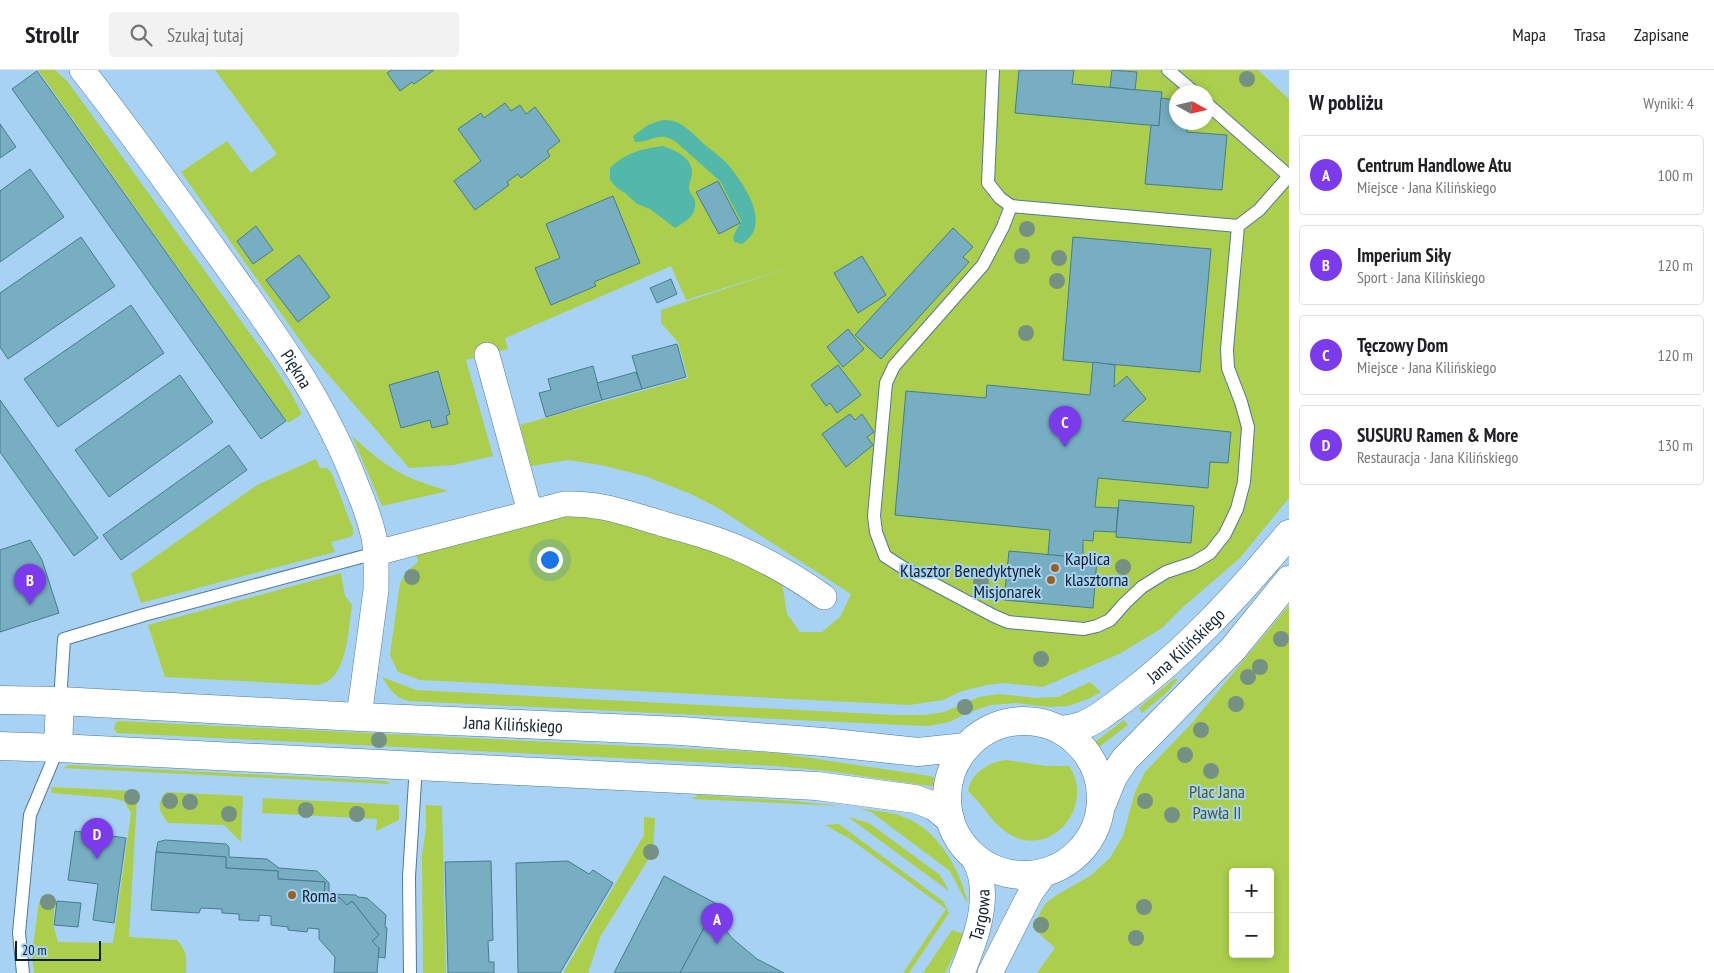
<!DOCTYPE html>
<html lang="pl">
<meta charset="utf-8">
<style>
:root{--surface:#fff;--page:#f2f2f2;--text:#202124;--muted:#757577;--line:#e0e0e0;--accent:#7c3aed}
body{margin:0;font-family:"PT Sans Narrow",sans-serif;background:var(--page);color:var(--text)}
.controls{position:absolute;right:15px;bottom:15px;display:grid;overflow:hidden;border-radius:5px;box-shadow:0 2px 8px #0003}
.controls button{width:45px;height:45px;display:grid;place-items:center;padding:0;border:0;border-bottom:1px solid var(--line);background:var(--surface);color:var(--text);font:25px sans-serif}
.compass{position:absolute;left:1169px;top:15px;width:45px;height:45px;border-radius:50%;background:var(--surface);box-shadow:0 2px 8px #0003;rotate:98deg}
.scale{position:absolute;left:15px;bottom:12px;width:86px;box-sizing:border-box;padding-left:5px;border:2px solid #0f1f2b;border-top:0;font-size:14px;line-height:18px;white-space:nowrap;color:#0f1f2b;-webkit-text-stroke:4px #a8d2f3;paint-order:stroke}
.you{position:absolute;left:549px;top:489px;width:18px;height:18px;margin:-12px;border:4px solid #fff;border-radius:50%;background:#1a73e8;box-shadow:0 0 0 8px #1a73e833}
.badge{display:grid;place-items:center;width:32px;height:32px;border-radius:50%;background:var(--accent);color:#fff;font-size:16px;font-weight:700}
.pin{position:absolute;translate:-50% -41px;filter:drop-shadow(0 1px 2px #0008)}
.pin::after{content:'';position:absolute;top:26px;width:18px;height:15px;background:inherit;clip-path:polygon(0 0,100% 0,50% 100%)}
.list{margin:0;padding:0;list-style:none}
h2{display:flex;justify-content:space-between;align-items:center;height:65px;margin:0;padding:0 20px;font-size:21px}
h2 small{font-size:16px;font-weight:400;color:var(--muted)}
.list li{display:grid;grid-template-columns:32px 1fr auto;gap:15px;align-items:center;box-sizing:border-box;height:80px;margin:0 10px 10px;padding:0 10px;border:1px solid var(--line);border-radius:5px}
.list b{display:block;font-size:19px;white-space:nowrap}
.list p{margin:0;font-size:16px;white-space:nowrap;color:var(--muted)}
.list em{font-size:16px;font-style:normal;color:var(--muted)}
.icon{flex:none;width:28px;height:28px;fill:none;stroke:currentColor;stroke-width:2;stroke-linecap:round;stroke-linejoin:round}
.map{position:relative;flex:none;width:1289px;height:903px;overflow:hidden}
header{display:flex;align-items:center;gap:30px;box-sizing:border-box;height:70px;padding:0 25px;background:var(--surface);border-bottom:1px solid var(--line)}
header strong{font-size:24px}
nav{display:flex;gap:28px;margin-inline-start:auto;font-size:18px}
.search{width:350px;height:45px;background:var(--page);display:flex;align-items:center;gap:12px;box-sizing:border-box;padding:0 18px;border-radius:5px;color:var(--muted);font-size:19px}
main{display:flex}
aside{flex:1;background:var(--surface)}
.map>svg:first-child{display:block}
.green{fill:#abce4d;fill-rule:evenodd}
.water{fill:#52b8aa}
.building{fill:#77aec2;stroke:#467c8f}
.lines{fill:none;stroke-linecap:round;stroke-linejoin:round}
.lane-casing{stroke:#537998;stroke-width:14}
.street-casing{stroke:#537998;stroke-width:26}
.secondary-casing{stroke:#537998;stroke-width:29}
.lane{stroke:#fff;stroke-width:12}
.street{stroke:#fff;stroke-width:25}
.secondary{stroke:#fff;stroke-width:28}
.tree{fill:#759183}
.poi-dot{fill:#9b6021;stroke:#a8d2f3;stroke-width:2}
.labels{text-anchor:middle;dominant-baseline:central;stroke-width:4;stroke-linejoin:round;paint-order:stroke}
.street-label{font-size:18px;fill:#0f1f2b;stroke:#a8d2f3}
.poi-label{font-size:18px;fill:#0f1f2b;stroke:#a8d2f3;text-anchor:start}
.park-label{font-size:18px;fill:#4c5b28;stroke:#a8d2f3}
</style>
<header>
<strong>Strollr</strong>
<div class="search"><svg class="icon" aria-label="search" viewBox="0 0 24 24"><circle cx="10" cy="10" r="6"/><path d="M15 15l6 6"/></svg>Szukaj tutaj</div>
<nav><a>Mapa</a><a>Trasa</a><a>Zapisane</a></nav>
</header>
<main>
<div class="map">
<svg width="1289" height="903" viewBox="0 0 1289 903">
<rect width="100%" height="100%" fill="#a8d2f3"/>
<!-- green -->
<g class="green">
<polygon points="38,0 55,0 68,12 273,295 291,323 302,344 288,353"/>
<path d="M215 0H1258L1289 29V428L1240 488 1183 537 1162 558 1121 583 1043 617 1003 613 987 615 962 621 943 630 909 635 420 610 398 602 390 585 400 513 408 500 418 492 416 483 553 447 588 444 729 486 782 513 787 544 800 562H822L840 547 851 524 718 438 691 424 645 406 601 395 568 390 531 396 520 355 688 308 678 272 661 253V240L794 196 686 230 671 196 505 268 508 279 466 290 493 386 454 395 409 398 307 280 181 102 227 71 251 103 277 84ZM1176 22H1206V52H1176Z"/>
<path d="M352 366C368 381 386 396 406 406 419 412 434 416 448 421L382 436Z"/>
<polygon points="316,389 320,398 327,398 332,404 353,459 353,465 350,467 331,472 335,482 141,533 131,504 257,415"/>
<path d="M341 503 345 526 352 535C348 560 348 614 315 615L165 607 148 555Z"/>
<path d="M1289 535V903H1037L1055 878 1032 857 1045 834 1055 826 1090 806 1110 788 1123 766 1135 722 1145 702 1192 653ZM1233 802H1270V884H1233Z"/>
<path d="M382 607 416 620 895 645H925L944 642 979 627 999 624 1036 628 1058 627 1090 612 1101 622 1088 629 1068 636 1049 637 1016 633 991 635 970 642 949 652 929 656 902 655 408 631C395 628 389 618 382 607Z"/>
<polygon points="1174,609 1177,609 1177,611 1166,623 1142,643 1139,638"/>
<polygon points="1124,650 1128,655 1099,677 1096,677 1094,675 1096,671"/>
<polygon points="118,651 777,683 930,706 935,708 937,712 934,715 930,716 828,701 776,696 117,663 114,659 115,654"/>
<path d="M1006 690 1046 696H1069C1094 731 1058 785 1015 767 994 758 984 735 968 721 971 703 989 692 1006 690Z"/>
<polygon points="69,695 386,711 391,714 63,698"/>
<path d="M51 717 132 721 137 729 129 867 177 870C187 881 187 889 186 903H34L32 884 39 832 55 833 53 854 58 872 113 873 131 743 124 731 111 728 52 723Z"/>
<path d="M166 722 243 726 241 772 224 755 168 753C160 741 155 735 166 722Z"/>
<polygon points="698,725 793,731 842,736 692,729"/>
<polygon points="263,728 399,735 399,750 376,761 377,749 262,743"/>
<polygon points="426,735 442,736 446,903 423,903 422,786 426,757"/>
<path d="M859 738C873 741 888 741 901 746 937 757 960 799 968 834L963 826 950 801 871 742Z"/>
<polygon points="644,747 655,748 653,782 600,867 588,903 563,903 644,765"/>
<polygon points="848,747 869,753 940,805 949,821"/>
<polygon points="839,754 944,832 949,843 909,903 903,903 946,839 850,769 825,755"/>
<polygon points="952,860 964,864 945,903 923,903"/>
</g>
<!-- water -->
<g class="water">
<path d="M662 50C665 50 670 50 673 51 685 54 695 66 704 74 712 81 723 88 730 97 746 117 772 155 742 174L734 172 733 167 741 151 720 111 676 72C660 60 652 72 635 72L633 66 648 55Z"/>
<path d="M663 76C675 80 693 88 692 103 692 108 689 112 689 118 689 123 692 124 694 128 699 144 687 151 675 158L650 139 637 134 625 123 617 118 610 110V98C627 82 641 79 663 76Z"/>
</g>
<!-- building -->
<g class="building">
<polygon points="392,0 434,0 414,14 412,12 400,21 387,3"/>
<polygon points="1019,0 1074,0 1072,14 1162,22 1159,56 1015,43"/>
<polygon points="1112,0 1137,2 1135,20 1110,17"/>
<polygon points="37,1 286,351 261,369 12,19"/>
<polygon points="1161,28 1176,30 1176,52 1188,52 1187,62 1227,65 1222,120 1145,114 1151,55 1159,56"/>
<polygon points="505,33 511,41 520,35 526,44 535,37 560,71 547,81 550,86 521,108 518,104 507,112 509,115 475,140 454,111 481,91 458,59 481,43 484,48"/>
<polygon points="0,54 16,77 0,88"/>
<polygon points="30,99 64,147 0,192 0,121"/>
<polygon points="718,111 740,153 719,164 696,122"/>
<polygon points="613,126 640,193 594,212 596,216 551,235 535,198 560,188 546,154"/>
<polygon points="256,156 273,180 253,194 237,171"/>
<polygon points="953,158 973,177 963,187 969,192 881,289 855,265"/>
<polygon points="81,167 115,216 8,289 0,277 0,223"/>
<polygon points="1073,167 1211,179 1200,302 1063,290"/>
<polygon points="299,185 330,227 298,252 266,210"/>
<polygon points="862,186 886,225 858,243 834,203"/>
<polygon points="671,209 677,224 657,233 650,218"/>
<polygon points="131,235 164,283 58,357 24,309"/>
<polygon points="848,259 864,279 843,297 827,277"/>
<polygon points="677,274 686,307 642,319 632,286"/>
<polygon points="1093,292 1115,295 1114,317 1127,306 1146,329 1122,351 1231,362 1228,393 1210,392 1208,418 1098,408 1095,437 1118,438 1116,462 1094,461 1093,471 1083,470 1083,488 1048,485 1050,460 895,445 906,321 986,328 987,315 1090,325"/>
<polygon points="838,295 861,325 837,343 830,333 826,336 811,315"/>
<polygon points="593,296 602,330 546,347 539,323 551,320 548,309"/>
<polygon points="438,301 450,344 446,346 448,354 432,358 430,350 401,358 389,315"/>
<polygon points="636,302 642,319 602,330 597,313"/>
<polygon points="180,305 213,352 109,427 75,380"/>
<polygon points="0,330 98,468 74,486 0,382"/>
<polygon points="850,344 855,350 862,344 874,362 867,367 873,375 846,397 822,364"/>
<polygon points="229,375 247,400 121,490 103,465"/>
<polygon points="1119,430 1194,436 1191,473 1116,467"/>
<polygon points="30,470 42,490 59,543 0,562 0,480"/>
<polygon points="1009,481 1097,489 1093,538 1004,530"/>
<polygon points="75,761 126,768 114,853 93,850 98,814 68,810"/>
<polygon points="165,770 226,774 229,777 229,787 267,789 279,798 317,801 329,813 329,824 356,825 358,827 367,828 386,845 385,857 387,858 385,888 378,887 379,878 372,871 379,865 352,831 347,835 340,828 324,827 325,812 278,809 278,801 226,798 226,787 156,782 158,772"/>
<polygon points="156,782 226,787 226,798 278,801 278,809 325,812 324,827 340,828 347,835 352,831 379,865 372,871 379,878 377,903 334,903 335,887 319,869 319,859 308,858 307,862 288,860 288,857 271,855 271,846 259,845 259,851 239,850 239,844 222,843 222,839 201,838 199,843 151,840"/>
<polygon points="491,791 493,870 488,871 489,892 494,892 494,903 448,903 445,792"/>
<polygon points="568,791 589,804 593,800 613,813 560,903 518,903 516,793"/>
<polygon points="664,806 717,834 680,903 614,903"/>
<polygon points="57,831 81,833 78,857 54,855"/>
<polygon points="714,839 722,856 733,869 757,889 784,903 680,903"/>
</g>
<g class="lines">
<defs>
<g id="lane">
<polyline points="993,0 988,113 1000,128 1011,136 1238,156 1259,140 1289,106"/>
<polyline points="1168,0 1194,22"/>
<polyline points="1206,33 1289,106"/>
<polyline points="1011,136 1003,157 983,195 894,296 886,313 874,446 876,462 885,486 902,497 994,546 1008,552 1084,559 1097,556 1110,550 1125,533 1142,517 1166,502 1193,493 1210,483 1225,464 1237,439 1244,412 1248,357 1241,332 1228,298 1227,279 1238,156"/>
<polyline points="60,631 64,569 144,545 376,483"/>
<polyline points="23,903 19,863 30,745 58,678"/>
<polyline points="410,903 409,807 416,695"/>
</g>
<g id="street">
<path id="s1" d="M82 0C129 59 173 122 217 183 271 259 324 328 357 417 364 433 370 450 374 467 377 484 376 503 376 520L359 647"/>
<polyline points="487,285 530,442"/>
<path d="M376 483 564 434C601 433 623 442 657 452 673 457 689 461 705 466 748 479 787 501 824 527"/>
<path id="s2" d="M962 903C974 873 987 840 981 808 980 801 976 793 973 786"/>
<polyline points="990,903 1031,822 1045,803"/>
</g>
<g id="secondary">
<path id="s3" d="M0 630 60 631 359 647 681 661 823 672 918 682 966 677"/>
<circle cx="1024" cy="728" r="77"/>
<path id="s4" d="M1062 660C1068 659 1075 658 1081 656 1096 651 1110 639 1122 630 1185 583 1239 524 1289 464"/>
<polyline points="0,676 58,678 817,716 915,729 934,736 950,749"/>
<polyline points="58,678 60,631"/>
<polyline points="1102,734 1113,707 1125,689 1192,621 1233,579 1289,510"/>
</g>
</defs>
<!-- lane casing -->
<use href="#lane" class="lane-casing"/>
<!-- street casing -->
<use href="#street" class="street-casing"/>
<!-- secondary casing -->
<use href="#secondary" class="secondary-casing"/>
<!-- lane -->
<use href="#lane" class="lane"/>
<!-- street -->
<use href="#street" class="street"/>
<!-- secondary -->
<use href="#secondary" class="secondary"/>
</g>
<!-- trees -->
<g class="tree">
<circle cx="1247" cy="9" r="8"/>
<circle cx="1027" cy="159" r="8"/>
<circle cx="1022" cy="186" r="8"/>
<circle cx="1059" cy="188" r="8"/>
<circle cx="1057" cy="211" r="8"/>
<circle cx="1026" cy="263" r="8"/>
<circle cx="1123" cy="497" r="8"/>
<circle cx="412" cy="507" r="8"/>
<circle cx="981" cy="512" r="8"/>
<circle cx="1281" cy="569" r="8"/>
<circle cx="1041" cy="589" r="8"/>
<circle cx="1260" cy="597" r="8"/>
<circle cx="1248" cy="607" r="8"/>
<circle cx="1236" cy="634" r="8"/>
<circle cx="965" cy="637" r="8"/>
<circle cx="1201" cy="660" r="8"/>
<circle cx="379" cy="670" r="8"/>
<circle cx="1185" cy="685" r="8"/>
<circle cx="1211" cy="701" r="8"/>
<circle cx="132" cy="727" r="8"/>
<circle cx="170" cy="731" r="8"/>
<circle cx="1145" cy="731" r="8"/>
<circle cx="190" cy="732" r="8"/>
<circle cx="306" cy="740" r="8"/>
<circle cx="229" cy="744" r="8"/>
<circle cx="357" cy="744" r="8"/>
<circle cx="1172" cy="745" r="8"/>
<circle cx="651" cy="782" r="8"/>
<circle cx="48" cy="832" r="8"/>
<circle cx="1144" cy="837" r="8"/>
<circle cx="1041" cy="855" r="8"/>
<circle cx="1136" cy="868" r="8"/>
</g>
<!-- markers -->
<g class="poi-dot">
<circle cx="1055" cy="498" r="5"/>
<circle cx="1051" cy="510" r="5"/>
<circle cx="292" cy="825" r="5"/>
</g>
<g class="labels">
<!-- street labels -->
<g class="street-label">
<text stroke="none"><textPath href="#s1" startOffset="368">Piękna</textPath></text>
<text stroke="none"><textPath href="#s4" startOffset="152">Jana Kilińskiego</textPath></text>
<text stroke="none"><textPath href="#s3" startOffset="514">Jana Kilińskiego</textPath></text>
<text stroke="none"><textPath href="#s2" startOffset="61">Targowa</textPath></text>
</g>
<!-- poi labels -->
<g class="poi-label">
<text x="1065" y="488">Kaplica<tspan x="1065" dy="21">klasztorna</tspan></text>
<text x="1041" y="500" text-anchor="end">Klasztor Benedyktynek<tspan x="1041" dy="21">Misjonarek</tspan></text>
<text x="302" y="825">Roma</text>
</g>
<!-- park labels -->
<g class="park-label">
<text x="1217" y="721">Plac Jana<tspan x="1217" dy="21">Pawła II</tspan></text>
</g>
</g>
</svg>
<div class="controls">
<button>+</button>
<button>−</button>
</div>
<svg class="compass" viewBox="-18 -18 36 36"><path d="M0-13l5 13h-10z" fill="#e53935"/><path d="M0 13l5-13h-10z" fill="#757577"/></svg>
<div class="scale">20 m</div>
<div class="you"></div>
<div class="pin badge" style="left:717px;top:874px">A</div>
<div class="pin badge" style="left:30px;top:535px">B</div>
<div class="pin badge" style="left:1065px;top:377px">C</div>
<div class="pin badge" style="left:97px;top:789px">D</div>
</div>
<aside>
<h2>W pobliżu<small>Wyniki: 4</small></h2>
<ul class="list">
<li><span class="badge">A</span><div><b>Centrum Handlowe Atu</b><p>Miejsce · Jana Kilińskiego</p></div><em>100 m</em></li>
<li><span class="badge">B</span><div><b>Imperium Siły</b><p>Sport · Jana Kilińskiego</p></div><em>120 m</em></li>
<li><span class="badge">C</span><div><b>Tęczowy Dom</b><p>Miejsce · Jana Kilińskiego</p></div><em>120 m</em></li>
<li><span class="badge">D</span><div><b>SUSURU Ramen &amp; More</b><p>Restauracja · Jana Kilińskiego</p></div><em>130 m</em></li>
</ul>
</aside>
</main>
